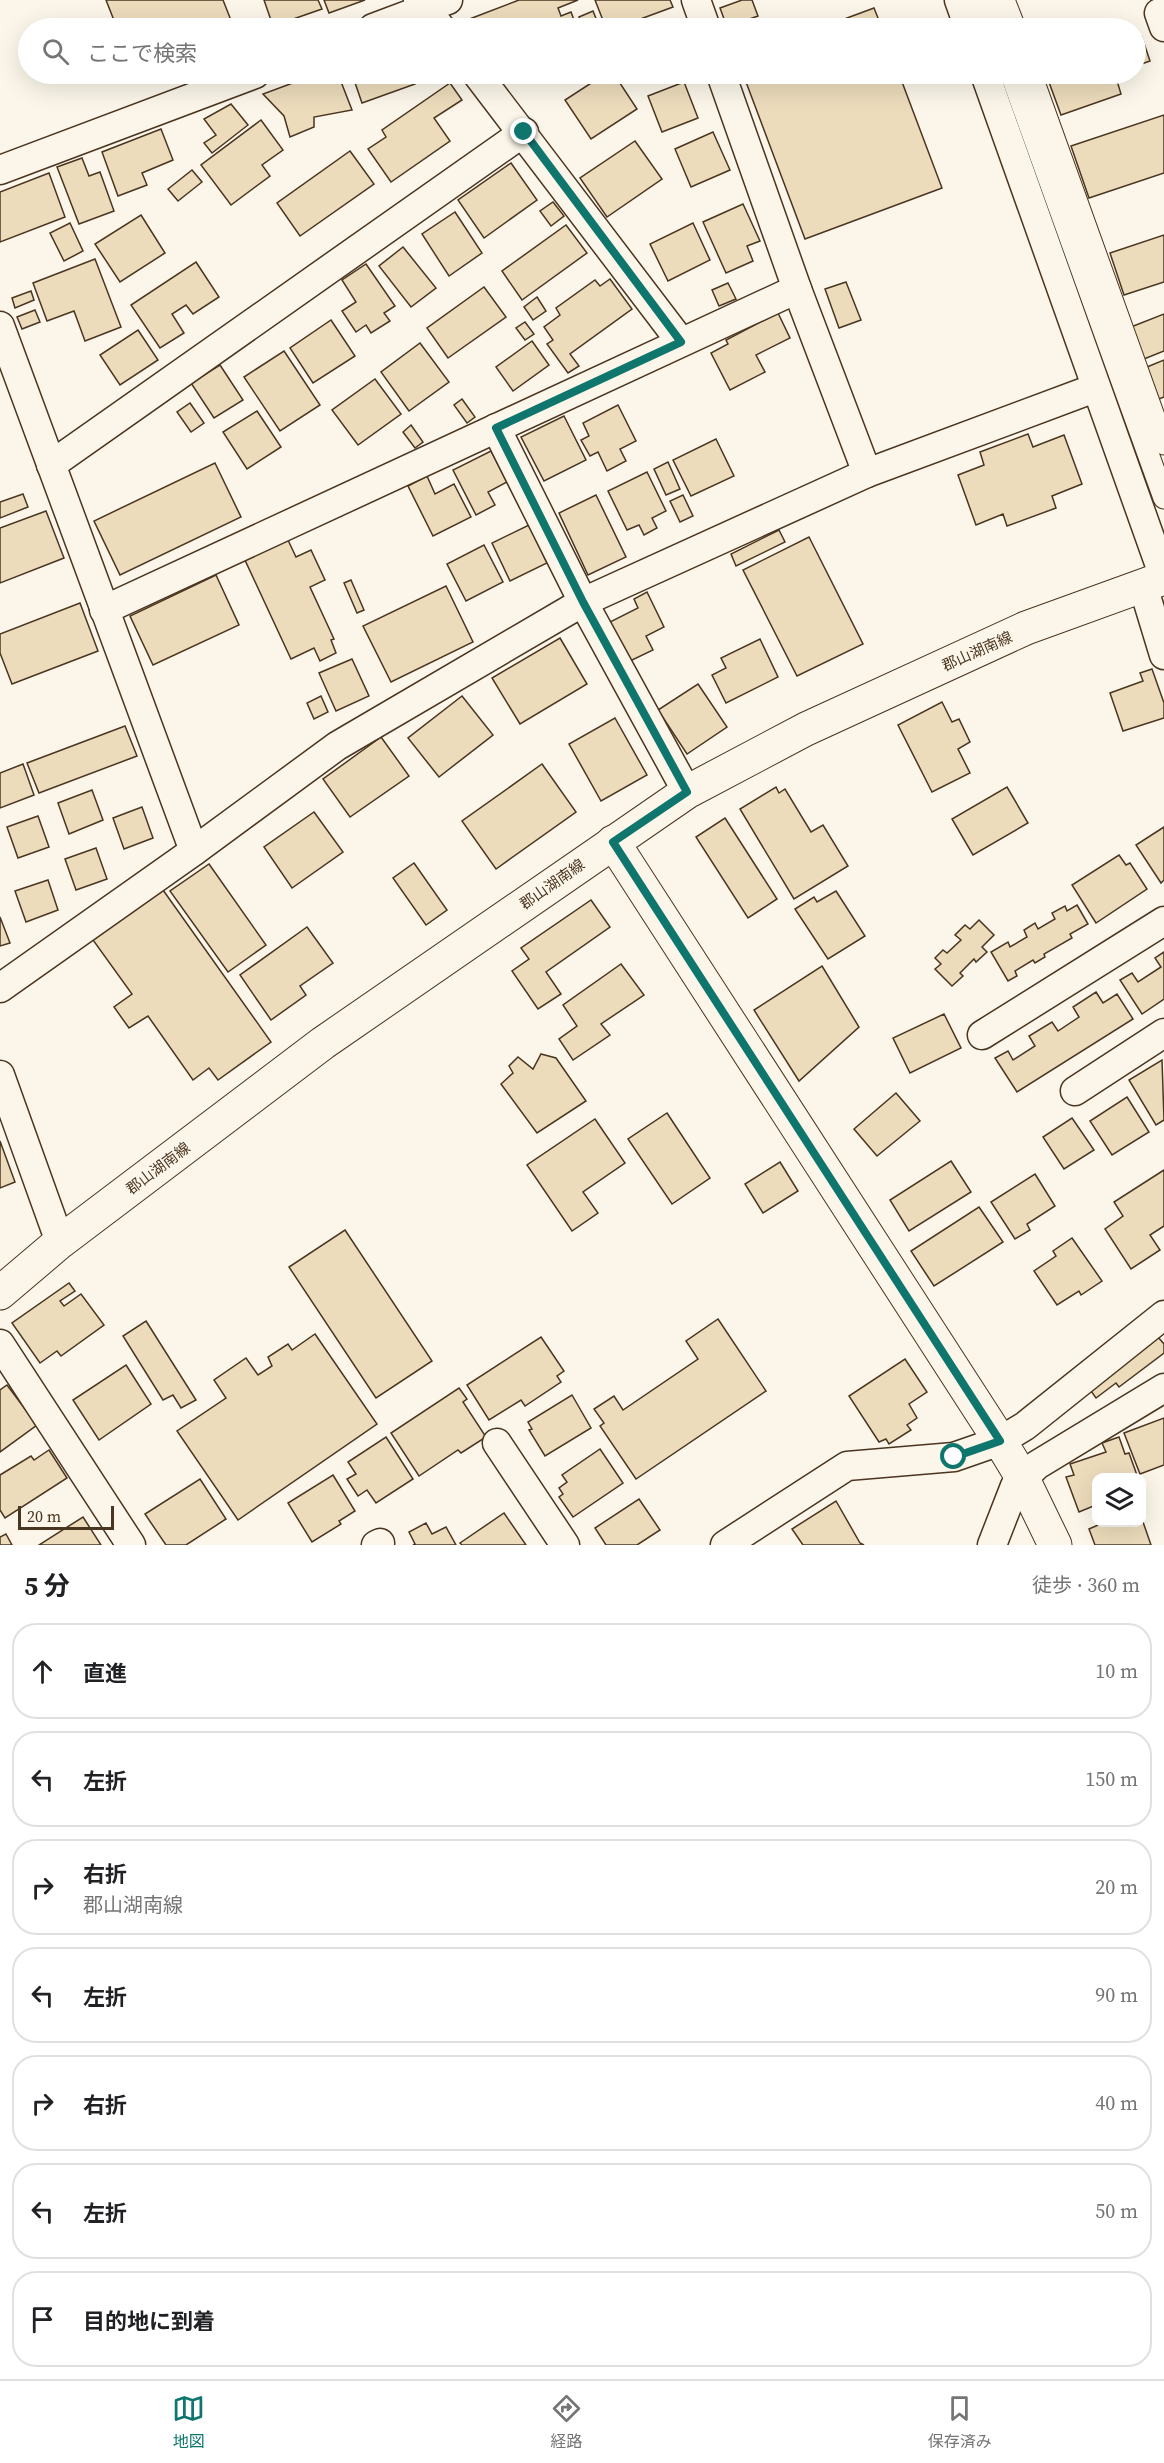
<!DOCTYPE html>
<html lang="ja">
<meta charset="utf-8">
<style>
:root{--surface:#fff;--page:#f2f2f2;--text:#202124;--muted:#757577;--line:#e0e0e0;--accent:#0f766e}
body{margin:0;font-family:"Source Serif 4","Noto Sans JP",serif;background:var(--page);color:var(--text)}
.controls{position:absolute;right:18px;bottom:18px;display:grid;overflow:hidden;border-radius:12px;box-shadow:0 6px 24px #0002}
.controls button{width:54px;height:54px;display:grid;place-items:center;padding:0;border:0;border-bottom:2px solid var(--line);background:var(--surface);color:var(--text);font:30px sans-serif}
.scale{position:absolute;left:18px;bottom:15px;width:96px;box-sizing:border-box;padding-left:6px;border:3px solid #4a3520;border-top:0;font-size:16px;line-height:21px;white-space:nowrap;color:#4a3520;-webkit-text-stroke:4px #fbf6e9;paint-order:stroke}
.stop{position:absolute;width:18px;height:18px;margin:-14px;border:4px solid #0f766e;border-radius:50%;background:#fff}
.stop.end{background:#0f766e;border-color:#fff;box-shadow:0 2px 6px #0008}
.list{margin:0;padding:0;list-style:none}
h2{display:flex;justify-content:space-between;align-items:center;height:78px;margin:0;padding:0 24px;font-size:26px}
h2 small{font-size:20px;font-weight:400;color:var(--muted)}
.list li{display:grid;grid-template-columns:39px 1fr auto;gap:18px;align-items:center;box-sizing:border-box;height:96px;margin:0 12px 12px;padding:0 12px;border:2px solid var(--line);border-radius:24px}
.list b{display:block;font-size:22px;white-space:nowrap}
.list p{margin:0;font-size:20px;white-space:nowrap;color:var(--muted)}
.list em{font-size:20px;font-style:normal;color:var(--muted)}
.icon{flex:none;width:33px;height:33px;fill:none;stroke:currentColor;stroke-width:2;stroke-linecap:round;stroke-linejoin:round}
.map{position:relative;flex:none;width:1164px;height:1545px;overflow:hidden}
.search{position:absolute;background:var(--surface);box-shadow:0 6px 24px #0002;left:18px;right:18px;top:18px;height:66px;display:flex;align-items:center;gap:15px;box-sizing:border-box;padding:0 21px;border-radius:33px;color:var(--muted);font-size:22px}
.sheet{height:834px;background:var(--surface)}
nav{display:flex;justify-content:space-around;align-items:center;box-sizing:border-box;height:84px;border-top:2px solid var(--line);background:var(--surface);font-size:16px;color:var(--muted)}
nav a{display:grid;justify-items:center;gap:3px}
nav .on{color:var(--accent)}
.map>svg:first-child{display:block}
.building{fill:#ecdcbc;stroke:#4a3520;stroke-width:1.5}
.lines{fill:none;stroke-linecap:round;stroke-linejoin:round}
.pedestrian-casing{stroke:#4a3520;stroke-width:23}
.minor-casing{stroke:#4a3520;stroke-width:31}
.tertiary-casing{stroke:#4a3520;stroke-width:35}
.primary-casing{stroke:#4a3520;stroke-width:35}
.pedestrian{stroke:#fbf6e9;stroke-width:21}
.minor{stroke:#fbf6e9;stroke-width:28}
.tertiary{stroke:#fbf6e9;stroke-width:33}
.primary{stroke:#fbf6e9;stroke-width:33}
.route{stroke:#0f766e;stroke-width:8}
.labels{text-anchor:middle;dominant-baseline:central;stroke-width:4.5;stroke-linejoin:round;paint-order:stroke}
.street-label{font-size:15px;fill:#4a3520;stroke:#fbf6e9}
</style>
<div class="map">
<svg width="1164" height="1545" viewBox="0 0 1164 1545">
<rect width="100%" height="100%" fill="#fbf6e9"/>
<!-- building -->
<g class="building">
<polygon points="106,0 223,0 234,28 117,28"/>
<polygon points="264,0 318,0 322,9 273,26"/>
<polygon points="324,0 365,0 329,13"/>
<polygon points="519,0 578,0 558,8 561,16 571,12 577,28 471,28 467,20"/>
<polygon points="595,0 670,0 673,7 616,28 606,28"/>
<polygon points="742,0 752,0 758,16 727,27 720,8"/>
<polygon points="874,8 882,28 820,28"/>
<polygon points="593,11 599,26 583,28 579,17"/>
<polygon points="1142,37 1150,61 1136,66 1136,40"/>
<polygon points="134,74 163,74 138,83"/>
<polygon points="165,74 188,74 168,81"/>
<polygon points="317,74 338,74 352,110 314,117 314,127 290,137 284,116 263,94"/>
<polygon points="352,74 412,74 415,84 362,103"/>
<polygon points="605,74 614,74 637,109 591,139 565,100"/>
<polygon points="630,74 668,74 649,81 633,80"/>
<polygon points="743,74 899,74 942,188 805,239"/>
<polygon points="1046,74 1115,74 1121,94 1061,115"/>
<polygon points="684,82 698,118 662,132 648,96"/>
<polygon points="450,83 462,100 434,118 450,141 391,182 368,149 386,137 382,130"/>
<polygon points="231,104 248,125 212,153 204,143 216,135 204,119"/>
<polygon points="1164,115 1164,173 1089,198 1071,146"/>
<polygon points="261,120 283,150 262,165 270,176 231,205 201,165"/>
<polygon points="161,129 173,160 142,173 147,185 118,196 102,152"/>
<polygon points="713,132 730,170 691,187 675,149"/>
<polygon points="635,141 662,179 607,217 580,178"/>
<polygon points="350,151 374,184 300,236 277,203"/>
<polygon points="82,158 89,176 100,172 114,211 79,224 57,167"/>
<polygon points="511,163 537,200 484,238 458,200"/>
<polygon points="192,170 202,182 178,201 168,189"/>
<polygon points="49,173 65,217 0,242 0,192"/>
<polygon points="553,202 564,216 551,226 540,211"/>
<polygon points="743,204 760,241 747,246 753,261 726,273 703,222"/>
<polygon points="455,212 482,253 449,276 422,234"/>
<polygon points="141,215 165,253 120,282 95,244"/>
<polygon points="70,223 83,251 64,261 50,233"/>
<polygon points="693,223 710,260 668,281 650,244"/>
<polygon points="566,225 587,253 522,300 502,271"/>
<polygon points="1164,235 1164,282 1124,295 1110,253"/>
<polygon points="403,247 436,288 411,307 379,266"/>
<polygon points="95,259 121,327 85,341 74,311 47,321 33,283"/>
<polygon points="196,262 219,297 193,314 186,305 172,314 184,333 160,348 131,305"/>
<polygon points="366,264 395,306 384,313 390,321 371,333 366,325 356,332 342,311 356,302 342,280"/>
<polygon points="610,279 632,309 570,354 579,366 568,373 547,344 553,340 544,327 560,315 556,308 595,280 600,286"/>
<polygon points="846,282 861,320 839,328 825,289"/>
<polygon points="728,283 736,299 719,306 712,290"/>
<polygon points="484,287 506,317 448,358 427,328"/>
<polygon points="31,291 34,300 15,308 12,298"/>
<polygon points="537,297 546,311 533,320 524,307"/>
<polygon points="35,310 40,322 22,329 17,317"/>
<polygon points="778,313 790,338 756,355 765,372 730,390 711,353 728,344 726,340"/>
<polygon points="1164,314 1164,351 1144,359 1131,327"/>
<polygon points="331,320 355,356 313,383 290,348"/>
<polygon points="525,322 534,334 525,340 516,328"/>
<polygon points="138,330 158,360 120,385 100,355"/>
<polygon points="532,341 549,365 513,391 496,367"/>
<polygon points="420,343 449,382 409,411 381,372"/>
<polygon points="284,351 320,405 280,431 244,377"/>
<polygon points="1164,360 1164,397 1159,399 1147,367"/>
<polygon points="220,365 243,400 214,418 191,383"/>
<polygon points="375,379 401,414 358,445 332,410"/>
<polygon points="462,399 475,417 467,423 454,405"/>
<polygon points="190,403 204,423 191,432 177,412"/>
<polygon points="618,405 636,441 620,449 626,461 607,471 598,452 590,456 581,440 589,436 583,423"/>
<polygon points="257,411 281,447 247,469 223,432"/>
<polygon points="564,416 586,460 544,481 521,437"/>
<polygon points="411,425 423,442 415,448 403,432"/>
<polygon points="1028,434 1033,447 1064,435 1082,484 1052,496 1056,508 1007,526 1003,514 976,525 958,475 984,465 980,452"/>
<polygon points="716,439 734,476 691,496 673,460"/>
<polygon points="491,451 507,482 488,492 495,505 476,515 453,470"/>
<polygon points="668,462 680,489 666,495 654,469"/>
<polygon points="215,463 241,517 120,575 94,521"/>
<polygon points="647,472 666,511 652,518 657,528 644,535 639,525 627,530 608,491"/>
<polygon points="427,476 435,494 454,484 471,517 433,536 408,486"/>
<polygon points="23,494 28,507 0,518 0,502"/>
<polygon points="596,495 626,557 588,575 559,513"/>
<polygon points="683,495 693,516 680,522 670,501"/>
<polygon points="46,511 64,558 0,583 0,528"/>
<polygon points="529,525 547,563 510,581 492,543"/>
<polygon points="779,530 785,542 736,566 731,554"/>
<polygon points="809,537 863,644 797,676 743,570"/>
<polygon points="287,538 296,557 311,550 325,580 310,587 334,639 331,640 336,653 320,661 314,648 291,659 244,558"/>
<polygon points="484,545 503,582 466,601 447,564"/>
<polygon points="216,575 239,625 153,665 130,616"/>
<polygon points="351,580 364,610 357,613 344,583"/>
<polygon points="446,586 473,642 391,682 363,626"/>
<polygon points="647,592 664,627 646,636 653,650 628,662 608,623 638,608 634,599"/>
<polygon points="80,603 98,651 12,684 0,653 0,634"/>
<polygon points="560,638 587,684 520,724 492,678"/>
<polygon points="760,639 778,677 726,703 712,675 726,668 721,658"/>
<polygon points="352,659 369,696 336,711 319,673"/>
<polygon points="1152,669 1164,703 1164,718 1123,731 1110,693 1143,681 1140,673"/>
<polygon points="698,684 727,727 687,754 658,710"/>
<polygon points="321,696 328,712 314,719 307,703"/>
<polygon points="462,696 493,735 439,777 408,738"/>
<polygon points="942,702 952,722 959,719 970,742 958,749 970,773 932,792 898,725"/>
<polygon points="615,718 647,775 601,801 569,744"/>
<polygon points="125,726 137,756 39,793 27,763"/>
<polygon points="381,737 409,776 350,817 323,779"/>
<polygon points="23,764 34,795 0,808 0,773"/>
<polygon points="542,764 576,812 496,869 462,821"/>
<polygon points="776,787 779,793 785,789 811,832 823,825 848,866 794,899 740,809"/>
<polygon points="1007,787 1028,823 973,855 952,819"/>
<polygon points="92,790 103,820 69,834 58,803"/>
<polygon points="142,807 153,838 124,849 113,818"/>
<polygon points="314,812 343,852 292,888 264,847"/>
<polygon points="38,816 49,847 18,858 7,827"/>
<polygon points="725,818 777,899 748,918 696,837"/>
<polygon points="1164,827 1164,880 1161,883 1136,845"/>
<polygon points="96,848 107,879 76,890 65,859"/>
<polygon points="1119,855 1126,865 1130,863 1147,889 1096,923 1072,885"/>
<polygon points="414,863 447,910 426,925 393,878"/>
<polygon points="209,864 266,945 228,972 170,891"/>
<polygon points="48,880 58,910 26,922 15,891"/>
<polygon points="163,890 271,1042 218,1080 209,1068 193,1080 148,1016 129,1028 114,1007 132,994 93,940"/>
<polygon points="836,891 865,936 828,959 795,909 814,897 817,902"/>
<polygon points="591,900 610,927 546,972 561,994 538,1009 512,971 529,959 521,948"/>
<polygon points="1077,905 1088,924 1070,934 1072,938 1044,954 1045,957 1035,963 1033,960 1015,971 1017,976 1008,981 991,952 1008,942 1010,947 1027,937 1024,930 1035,923 1038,929 1055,919 1052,913 1065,906 1067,911"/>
<polygon points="0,917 10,943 0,946"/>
<polygon points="979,920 994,935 982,947 987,952 976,962 974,959 960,973 963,976 952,986 935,969 941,964 935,958 943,950 947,953 961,940 955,935 965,925 970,929"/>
<polygon points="307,927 333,963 300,986 306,995 271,1020 240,975"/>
<polygon points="1164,952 1164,999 1142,1014 1120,980 1132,973 1138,982 1161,967 1155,958"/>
<polygon points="621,964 644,995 601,1024 610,1035 573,1060 559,1039 577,1026 563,1005"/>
<polygon points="822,966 859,1027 799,1081 754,1010"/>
<polygon points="1096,992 1103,1003 1117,994 1133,1019 1017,1092 995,1058 1008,1051 1013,1060 1035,1046 1029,1036 1052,1022 1058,1031 1079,1017 1073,1007"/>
<polygon points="944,1014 961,1048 910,1073 893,1038"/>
<polygon points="541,1054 556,1058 586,1101 537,1133 501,1084 513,1073 509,1066 518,1057 533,1069"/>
<polygon points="1162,1060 1164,1120 1156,1125 1129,1080"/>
<polygon points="896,1093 920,1121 877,1156 854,1129"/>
<polygon points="1127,1097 1149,1132 1112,1155 1090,1121"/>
<polygon points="667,1113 710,1178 672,1204 628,1139"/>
<polygon points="1072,1118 1094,1150 1064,1169 1043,1137"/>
<polygon points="595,1119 625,1163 583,1192 598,1213 572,1231 527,1165"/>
<polygon points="0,1141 15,1182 0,1188"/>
<polygon points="951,1161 971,1192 909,1231 890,1200"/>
<polygon points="780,1162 798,1191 763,1213 745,1184"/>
<polygon points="1164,1170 1164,1226 1150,1235 1160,1250 1131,1269 1105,1229 1123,1216 1114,1202"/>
<polygon points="1035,1174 1055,1206 1027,1224 1030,1230 1015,1239 991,1202"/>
<polygon points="979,1207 1003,1242 934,1286 911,1251"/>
<polygon points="345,1230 432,1361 376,1398 289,1267"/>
<polygon points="1072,1238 1102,1281 1081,1295 1079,1291 1057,1305 1034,1271 1056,1256 1053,1251"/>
<polygon points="69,1283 75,1291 60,1301 64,1306 81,1294 104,1325 61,1356 57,1351 40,1363 12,1323"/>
<polygon points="718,1319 766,1391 636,1479 600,1426 604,1423 594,1409 614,1396 623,1410 698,1359 686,1341"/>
<polygon points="146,1321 196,1400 181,1408 173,1395 163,1400 123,1336"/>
<polygon points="315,1334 377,1424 238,1520 177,1431 226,1398 214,1380 246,1358 258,1375 272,1366 268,1357 288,1344 292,1350"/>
<polygon points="1157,1336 1164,1344 1164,1353 1119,1387 1116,1383 1096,1398 1086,1384"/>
<polygon points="541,1337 564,1371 557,1376 561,1382 525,1406 521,1400 489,1420 467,1385"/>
<polygon points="905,1359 927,1392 909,1404 917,1418 907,1425 911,1430 889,1444 886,1439 879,1442 849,1396"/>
<polygon points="126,1365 151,1404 99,1440 73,1400"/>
<polygon points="7,1385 37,1425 0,1452 0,1390"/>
<polygon points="459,1388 467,1399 463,1402 486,1437 461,1453 458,1450 419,1476 391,1433"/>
<polygon points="572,1395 591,1428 545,1456 529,1430 532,1429 528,1422"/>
<polygon points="1164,1418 1164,1465 1140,1474 1124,1433"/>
<polygon points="386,1437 413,1479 376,1503 367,1490 358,1496 347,1479 356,1474 348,1462"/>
<polygon points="1119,1437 1125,1454 1129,1453 1138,1478 1096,1478 1096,1505 1079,1512 1066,1477 1074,1475 1070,1464 1106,1452 1102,1443"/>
<polygon points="600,1449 623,1483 573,1517 559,1497 563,1494 559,1488 567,1482 562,1475"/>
<polygon points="49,1450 67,1478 5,1518 0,1510 0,1475 31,1456 34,1460"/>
<polygon points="333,1475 355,1511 339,1521 341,1524 312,1542 288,1503"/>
<polygon points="200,1479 226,1519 186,1545 166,1545 145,1514"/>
<polygon points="639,1499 660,1530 637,1545 606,1545 595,1528"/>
<polygon points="836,1501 860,1543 864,1545 803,1545 792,1529"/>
<polygon points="504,1513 526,1545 462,1545 460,1543"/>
<polygon points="83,1517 101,1545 39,1545"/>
<polygon points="1142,1519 1151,1545 1095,1545 1089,1529 1105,1522 1142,1522"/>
<polygon points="426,1523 432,1534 446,1527 456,1545 413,1545 415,1544 409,1532"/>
<polygon points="6,1534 12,1545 0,1545 0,1537"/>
</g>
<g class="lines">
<defs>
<g id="pedestrian">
<polyline points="984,0 994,28"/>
<polyline points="1004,0 1015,28"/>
<polyline points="1011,74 1164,498"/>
<polyline points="1031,74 1164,444"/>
</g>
<g id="minor">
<polyline points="418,0 441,28"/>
<polyline points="696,0 706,28"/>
<polyline points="959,0 969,28"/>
<polyline points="1164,11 1159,13 1164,27"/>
<polyline points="373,28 448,0"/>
<polyline points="477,74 681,342"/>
<polyline points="721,74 797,289 867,473"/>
<polyline points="985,74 1164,577"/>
<polyline points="0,170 255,74"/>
<polyline points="0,326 194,851"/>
<polyline points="496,428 583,602 687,792"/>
<polyline points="51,465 524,132"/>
<polyline points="1143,586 1164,655"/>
<polyline points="104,610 797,289"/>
<polyline points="0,988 194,851 337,746 583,602 867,473 1095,388"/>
<polyline points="982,1035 1164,921"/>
<polyline points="0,1075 60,1242"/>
<polyline points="1075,1091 1164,1033"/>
<polyline points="0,1344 131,1545"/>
<polyline points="497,1443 565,1545"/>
<polyline points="376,1545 380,1543"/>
<polyline points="725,1545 847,1466 954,1457 1000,1441 1025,1426 1164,1315"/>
<polyline points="992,1545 1015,1486 1037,1465 1164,1388"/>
</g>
<polyline id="tertiary" points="613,842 1000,1441 1023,1479 1055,1545"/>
<polyline id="primary" points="0,1293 60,1242 323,1043 687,792 806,729 1026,628 1164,578"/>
</defs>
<!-- pedestrian casing -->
<use href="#pedestrian" class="pedestrian-casing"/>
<!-- minor casing -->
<use href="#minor" class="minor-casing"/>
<!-- tertiary casing -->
<use href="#tertiary" class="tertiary-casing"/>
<!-- primary casing -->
<use href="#primary" class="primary-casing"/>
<!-- pedestrian -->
<use href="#pedestrian" class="pedestrian"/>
<!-- minor -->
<use href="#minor" class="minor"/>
<!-- tertiary -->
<use href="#tertiary" class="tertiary"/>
<!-- primary -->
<use href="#primary" class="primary"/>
</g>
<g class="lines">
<!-- route -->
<polyline class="route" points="524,132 681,342 496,428 583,602 687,792 613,842 1000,1441 954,1457"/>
</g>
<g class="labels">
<!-- street labels -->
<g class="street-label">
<text transform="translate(977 651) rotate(-24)">郡山湖南線</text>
<text transform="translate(552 884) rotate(-35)">郡山湖南線</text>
<text transform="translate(158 1168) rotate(-37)">郡山湖南線</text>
</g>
</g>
</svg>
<div class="controls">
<button><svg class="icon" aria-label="layers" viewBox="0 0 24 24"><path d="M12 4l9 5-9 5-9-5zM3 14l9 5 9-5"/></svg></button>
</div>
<div class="scale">20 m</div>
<div class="stop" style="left:954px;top:1457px"></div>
<div class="stop end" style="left:524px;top:132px"></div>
<div class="search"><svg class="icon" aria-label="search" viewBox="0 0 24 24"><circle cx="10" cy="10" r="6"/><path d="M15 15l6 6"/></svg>ここで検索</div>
</div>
<section class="sheet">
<h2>5 分<small>徒歩 · 360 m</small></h2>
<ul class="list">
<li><svg class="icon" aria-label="ahead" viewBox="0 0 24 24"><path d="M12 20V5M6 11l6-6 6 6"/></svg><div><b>直進</b></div><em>10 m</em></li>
<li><svg class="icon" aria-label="left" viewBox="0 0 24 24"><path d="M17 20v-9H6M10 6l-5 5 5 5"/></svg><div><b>左折</b></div><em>150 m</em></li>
<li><svg class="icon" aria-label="right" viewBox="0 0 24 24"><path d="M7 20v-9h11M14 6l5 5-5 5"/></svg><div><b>右折</b><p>郡山湖南線</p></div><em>20 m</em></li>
<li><svg class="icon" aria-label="left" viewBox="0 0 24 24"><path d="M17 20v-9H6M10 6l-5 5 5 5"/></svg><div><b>左折</b></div><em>90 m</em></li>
<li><svg class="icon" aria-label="right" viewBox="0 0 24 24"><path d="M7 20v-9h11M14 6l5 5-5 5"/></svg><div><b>右折</b></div><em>40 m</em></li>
<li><svg class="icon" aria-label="left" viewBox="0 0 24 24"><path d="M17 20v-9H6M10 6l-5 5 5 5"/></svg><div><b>左折</b></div><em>50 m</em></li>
<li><svg class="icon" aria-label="arrive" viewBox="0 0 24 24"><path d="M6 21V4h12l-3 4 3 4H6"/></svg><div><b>目的地に到着</b></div></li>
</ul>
</section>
<nav>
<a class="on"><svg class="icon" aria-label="map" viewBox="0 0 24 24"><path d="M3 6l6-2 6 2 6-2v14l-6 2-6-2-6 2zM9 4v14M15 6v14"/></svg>地図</a>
<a><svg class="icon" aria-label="directions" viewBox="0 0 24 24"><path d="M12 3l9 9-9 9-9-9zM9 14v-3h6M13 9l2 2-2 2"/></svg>経路</a>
<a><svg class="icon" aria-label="saved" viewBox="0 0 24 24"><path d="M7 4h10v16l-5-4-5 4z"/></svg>保存済み</a>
</nav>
